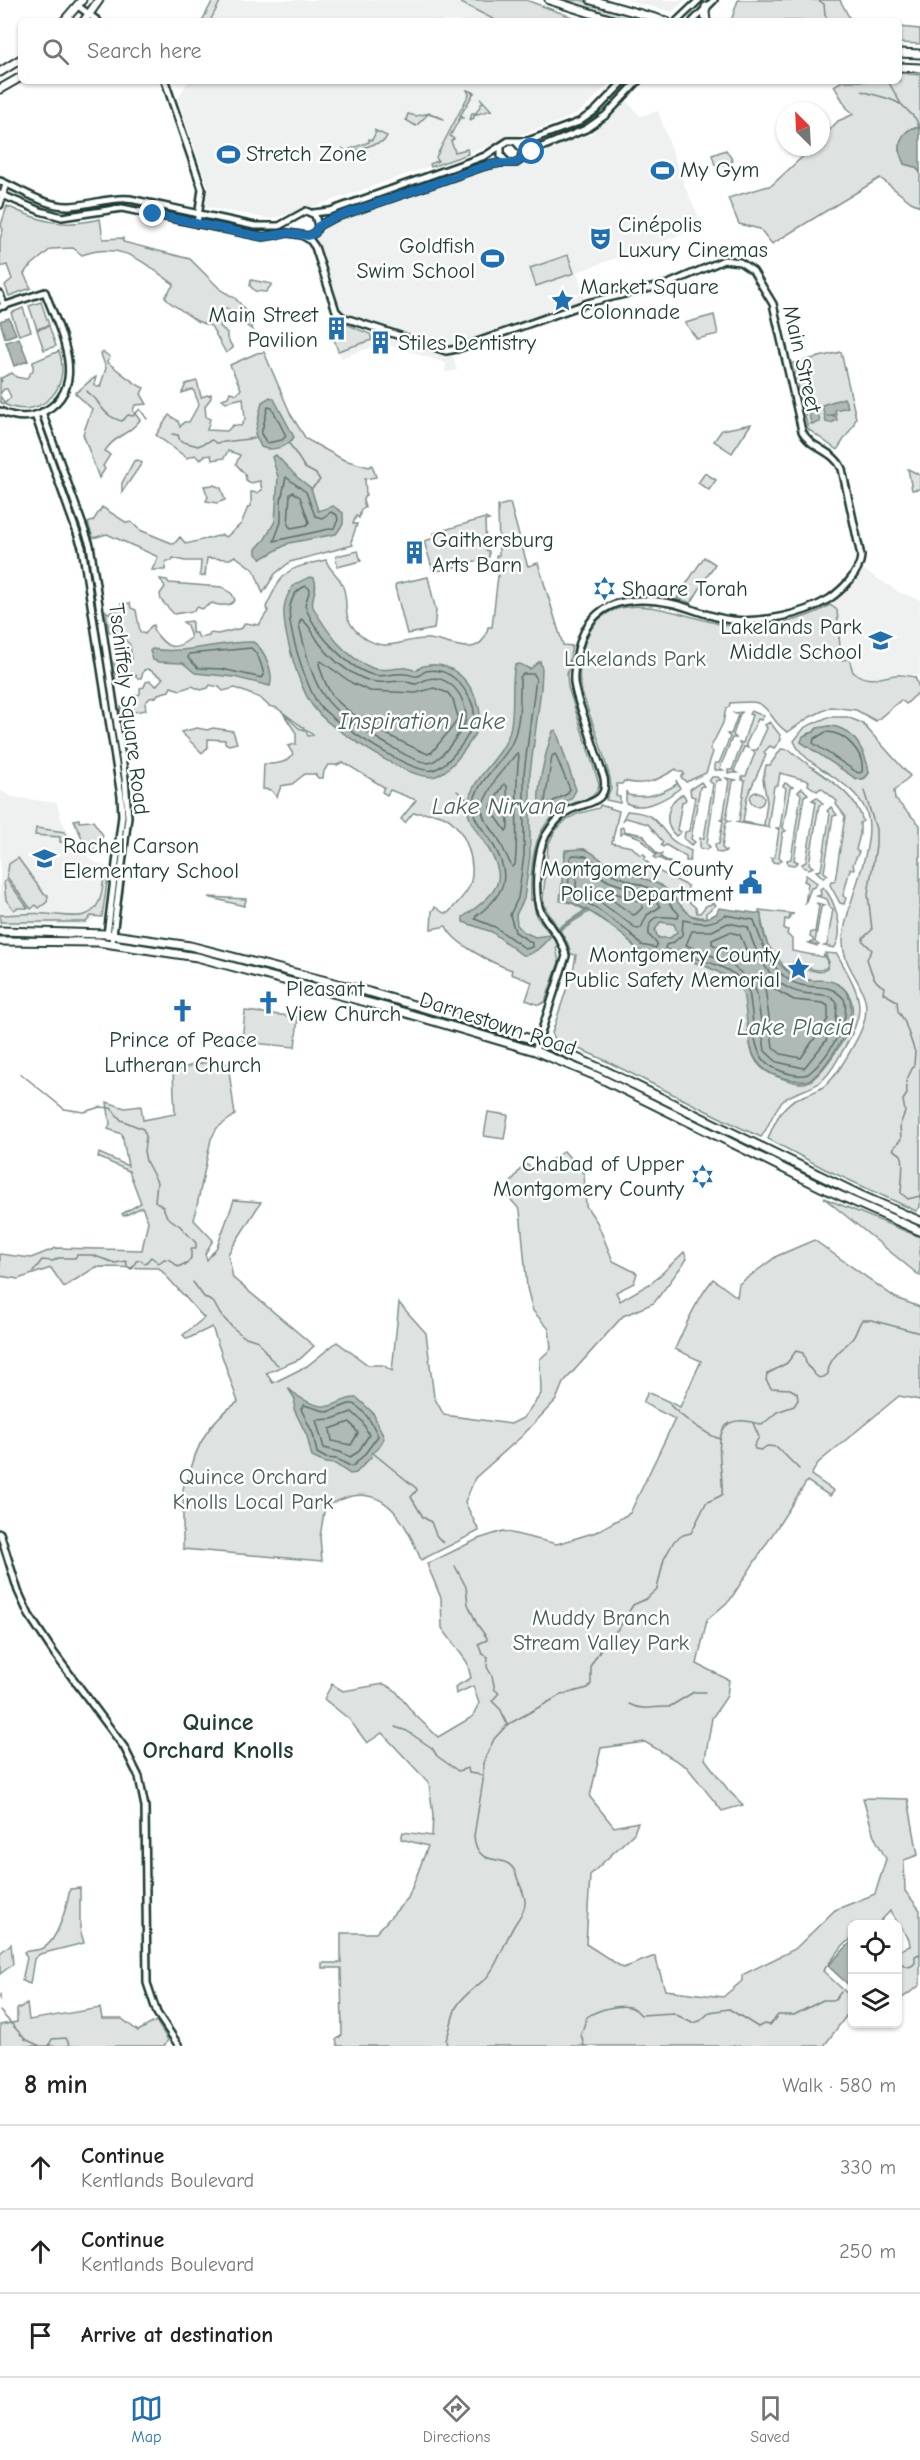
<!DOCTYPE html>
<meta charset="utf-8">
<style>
:root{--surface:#fff;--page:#f6f6f6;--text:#222;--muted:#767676;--line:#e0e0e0;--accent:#1f6fb2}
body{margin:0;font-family:"Comic Neue",sans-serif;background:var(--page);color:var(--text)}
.controls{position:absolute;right:18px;bottom:18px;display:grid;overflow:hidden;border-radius:9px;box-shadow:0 2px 4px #0004}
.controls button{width:54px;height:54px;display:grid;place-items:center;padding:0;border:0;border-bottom:2px solid var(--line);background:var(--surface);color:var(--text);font:30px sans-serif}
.compass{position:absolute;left:776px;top:102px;width:54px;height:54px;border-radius:50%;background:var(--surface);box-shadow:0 2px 4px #0004;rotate:336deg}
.stop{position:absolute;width:18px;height:18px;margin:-14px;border:4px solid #1f6fb2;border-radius:50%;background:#fff}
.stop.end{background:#1f6fb2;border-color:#fff;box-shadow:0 2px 6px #0008}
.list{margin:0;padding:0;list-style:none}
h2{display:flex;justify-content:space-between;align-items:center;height:78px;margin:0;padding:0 24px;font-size:26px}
h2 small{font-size:20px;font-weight:400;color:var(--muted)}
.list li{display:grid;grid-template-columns:39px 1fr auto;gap:18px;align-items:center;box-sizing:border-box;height:84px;padding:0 24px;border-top:2px solid var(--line)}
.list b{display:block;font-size:22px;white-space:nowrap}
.list p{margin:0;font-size:20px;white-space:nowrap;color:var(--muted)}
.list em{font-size:20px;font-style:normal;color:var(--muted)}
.icon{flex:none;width:33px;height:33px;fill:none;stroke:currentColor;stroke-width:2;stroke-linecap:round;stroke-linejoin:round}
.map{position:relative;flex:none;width:920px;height:2046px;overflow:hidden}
.search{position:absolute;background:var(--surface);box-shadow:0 2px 4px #0004;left:18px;right:18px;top:18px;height:66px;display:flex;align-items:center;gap:15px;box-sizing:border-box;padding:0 21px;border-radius:9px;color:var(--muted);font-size:22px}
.sheet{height:330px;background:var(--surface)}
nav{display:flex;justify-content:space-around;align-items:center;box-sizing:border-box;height:84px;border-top:2px solid var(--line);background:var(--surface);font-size:16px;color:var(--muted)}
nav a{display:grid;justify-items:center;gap:3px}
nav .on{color:var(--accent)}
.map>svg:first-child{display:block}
.built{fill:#eef1f0}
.green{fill:#dee3e2;stroke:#7e908b;stroke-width:1.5;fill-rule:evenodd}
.water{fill:#afbab7;stroke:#758883;stroke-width:1.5;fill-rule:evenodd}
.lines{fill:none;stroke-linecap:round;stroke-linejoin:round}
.shore{stroke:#596f68;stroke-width:1.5}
.stream{stroke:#758883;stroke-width:1.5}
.tertiary-casing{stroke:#1f3d34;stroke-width:10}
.primary-casing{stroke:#1f3d34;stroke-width:11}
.tertiary{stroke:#fff;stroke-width:5}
.primary{stroke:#fff;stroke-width:7}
.route{stroke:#1f6fb2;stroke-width:8}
.labels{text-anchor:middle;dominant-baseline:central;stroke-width:5;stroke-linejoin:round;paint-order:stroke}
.poi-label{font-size:22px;fill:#1f3d34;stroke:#fff;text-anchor:start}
.street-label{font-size:22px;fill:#1f3d34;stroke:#fff}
.park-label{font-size:22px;fill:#455e57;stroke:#fff}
.water-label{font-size:24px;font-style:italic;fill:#4a625b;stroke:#fff}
.neighbourhood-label{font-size:24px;font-weight:bold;fill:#1f3d34;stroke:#fff}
</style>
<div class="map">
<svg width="920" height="2046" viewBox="0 0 920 2046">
<rect width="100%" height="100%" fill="#fff"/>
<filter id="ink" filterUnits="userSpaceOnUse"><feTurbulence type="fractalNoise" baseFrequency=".0167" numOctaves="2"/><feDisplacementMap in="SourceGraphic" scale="12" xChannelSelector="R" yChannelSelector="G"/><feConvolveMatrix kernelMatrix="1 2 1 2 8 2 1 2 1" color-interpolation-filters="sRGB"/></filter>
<g filter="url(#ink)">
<!-- built -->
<g class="built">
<polygon points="219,0 520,0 579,21 209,21"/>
<polygon points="625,0 686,0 672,12"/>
<polygon points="188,81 611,81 591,102 579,112 563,120 313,207 271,219 206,207 208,186 178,99"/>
<polygon points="626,100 640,116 658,111 683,182 703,227 577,272 586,300 454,346 442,347 349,318 342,313 316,243 316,237 322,228 591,134"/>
<polygon points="371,334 444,356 453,355 457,370 445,373 446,363 385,344 382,354 378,353 375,346 341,358 339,352 373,340"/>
<polygon points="864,570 899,592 920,600 920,676 898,673 872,678 861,678 853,672 843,676 829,606 849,590"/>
<polygon points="0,790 12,797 57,803 61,819 77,847 93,861 109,868 103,912 85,925 0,924"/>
</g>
<!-- green -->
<g class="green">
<polygon points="213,0 221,0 210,21 202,21"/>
<polygon points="460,0 526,0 583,21 497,21 461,3"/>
<polygon points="556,0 581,0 654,21 632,21"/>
<polygon points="738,0 840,0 851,21 731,21"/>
<polygon points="899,27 920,29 920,44 899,43"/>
<polygon points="899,73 920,75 920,128 912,128 899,151 904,164 915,167 920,172 920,206 911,202 880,178 772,244 760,229 739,224 728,198 772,185 813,147 821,147 821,139 838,121 854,114 847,108 834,86 842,81 899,81"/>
<polygon points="467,90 475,93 471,92 473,94 460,116 464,118 460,118 450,136 454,139 451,141 455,152 467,149 468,154 431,167 430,164 438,161 436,157 469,94"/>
<polygon points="480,98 492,111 491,110 474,115 474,118 470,120 472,113 476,113 483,101"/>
<polygon points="430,113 444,119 428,114 416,126 406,120 408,114 416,116"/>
<polygon points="374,130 387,136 384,141 344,154 342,148 345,151 369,142 369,139 372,140 376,132"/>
<polygon points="726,150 733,161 718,167 715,165 712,155"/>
<path d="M7 206C41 222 63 228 100 219L103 239 123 238V242L190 259 221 290 235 298 243 307 253 330C242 325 237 312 226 308L221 313 223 318 220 326 227 333V338L233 348 226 353 211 326 197 321 168 301 165 297 174 284C142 262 123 241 82 255L73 248 51 249 27 269 24 274 31 288 9 296 5 285 12 279 7 265 0 267V239L3 230 1 225Z"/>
<polygon points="568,255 574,273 536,286 530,268"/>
<polygon points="251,280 272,284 266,292 255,291 250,286"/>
<polygon points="41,302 49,325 37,329 29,306"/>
<polygon points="23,308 31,331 19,335 11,313"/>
<polygon points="714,315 718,334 697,339 685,323"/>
<path d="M332 321C343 320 359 331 370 334L372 340 338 351 330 326Z"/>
<polygon points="49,326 56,346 44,350 37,330"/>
<path d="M59 351C73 392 36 423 0 402V396L5 403 11 397 7 389H4L0 394V379L2 382 1 378 12 373 16 377 26 379 33 370V362Z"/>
<path d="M103 352 110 357 107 362C117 369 135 385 144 388L141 394 147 404 135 405 133 411 140 420C129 435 115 435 105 451L110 455 103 466 105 469 99 478 83 434 92 409 75 393C83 388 88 381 96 377L94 385 100 387 106 368 101 354Z"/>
<path d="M264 352 291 415 306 439 344 460 369 467 372 465 376 477 365 479 366 495 363 499 365 508 361 509 359 518 356 516 353 524H357L351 542 353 545 290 562 275 574 263 593 254 570 235 556 230 559 207 558 205 576H200L201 561H185L173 558 172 561H166L165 570H152L158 557C141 549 124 542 107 534L93 538 88 523 93 521 102 507 127 523 131 522 140 530 174 544 180 537 186 544 222 535 226 537 241 524 248 507 251 506V492L257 493 262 490 260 481 251 483 246 480 245 474 236 464 240 455 228 451 224 458 212 460 211 455 204 456 200 460 195 455 187 458 156 435 169 415 178 421 180 427 184 422H189L199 404 193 389 182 393 186 384 197 381 201 397 211 394V398L205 406 206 417 210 419 207 430 227 431 233 425 241 426 245 419 243 398 226 402 222 399 228 397 230 392 237 394 241 389 230 365 257 353Z"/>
<polygon points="841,352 856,418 853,426 837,450 808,429 793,363"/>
<polygon points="751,424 732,453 714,441 722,430"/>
<polygon points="138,460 142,463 122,492 122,483 134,461"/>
<polygon points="908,469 920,475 920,489 912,490"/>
<polygon points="705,473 716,480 709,490 698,483"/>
<polygon points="214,485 221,488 225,500 217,503 206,501 208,497 204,486"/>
<path d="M510 503 527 564 528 566 538 563 563 645 572 646 567 675 568 687 599 784C597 801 580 799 567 806 559 810 552 817 546 824 531 844 530 876 531 900L533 899 536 916 558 944 556 947 559 962 545 1002 539 1005 526 1000 532 982 511 974 512 970C494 964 453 944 446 926L431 929 432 911 435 907 444 913H448C455 905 465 896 469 887 479 865 464 823 441 815 433 812 421 813 413 813L405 823 401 819 416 800 390 790 387 795 382 792 384 787 343 762 337 765H328L324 771 323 778H318L315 774H305L292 784 281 786 277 797 271 790 263 789 264 764C276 764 286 764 293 754L288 746 296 744V733L283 713 299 728 306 731 308 736 313 735 277 708 269 706 260 698 235 688 223 691 219 687 210 685 208 688 201 690 192 686 180 690 171 687 169 691 158 694 156 697 150 698 145 703 146 710 123 714 120 710 124 700 140 694V688L144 687 146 682 150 681 156 686 163 678 148 669 144 670 141 678H137L136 675 125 676 119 681 116 680 114 661 132 659 130 645 117 631 109 632 106 611 110 614V612L122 608 121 604 130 603 131 608 136 610 140 632 145 634 151 626 154 625 153 630C165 645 171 654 191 638L187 625 183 622 192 621V633H197L199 638 209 636 210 633 218 634 242 628 245 623 259 625 268 611 266 607C284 570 284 569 326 560 329 570 337 574 341 582 352 602 337 617 362 636 387 655 401 638 428 639 449 640 481 663 488 627H492L499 567V562H496V556L499 555 498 506Z"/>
<polygon points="485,518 489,520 485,521 486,550 489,551 489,557 444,570 433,571 424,541 435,538 434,533"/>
<polygon points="358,551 361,561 337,567 336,556"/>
<polygon points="704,557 715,564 691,603 677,598"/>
<polygon points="428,577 436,611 434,629 407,634 395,587 396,584"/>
<path d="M160 579 167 580 169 583 222 587 232 594 235 600C230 607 219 606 212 603L202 609 197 607 193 611 174 614 161 600 160 594 165 587Z"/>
<path d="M830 605 837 610 841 660 849 659 853 672C868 683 877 678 895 675 902 674 909 676 915 677L920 691 906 704 901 700 876 721 856 710 831 707 810 717 788 732C783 730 781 727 777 723 759 699 761 701 730 703L729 707 726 708 723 723 710 749 713 752 706 773 686 782 681 777 684 774 683 772H679L676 769C658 780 645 787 624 781L622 784H617L616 796 620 797V803L606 800 611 788 610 778C604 756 597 734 589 713 586 703 581 692 580 682 578 669 582 649 587 637 613 577 692 623 733 626 764 629 804 621 830 605Z"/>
<polygon points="751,711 764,716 761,720 758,719 746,744 748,748 744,747 734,771 737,773 728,773 728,770 732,770 741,746 739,743 743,743 752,715 749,714"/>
<polygon points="743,712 740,714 733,735 736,738 732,738 720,768 723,770 715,770 715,763 719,763 730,737 727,734 731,734 738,715 734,713"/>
<path d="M828 717H847L862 723 910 776 894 791 895 799 920 825V1207L916 1211 825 1169 768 1139C773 1125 781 1106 796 1099 807 1094 819 1092 828 1083 840 1071 850 1052 858 1037 883 989 841 977 843 939 845 902 879 844 866 811 853 778 805 769 794 741L805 727ZM830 726C854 728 864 752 869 772L865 778 857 779 801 742 807 734 814 732 816 729Z"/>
<path d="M770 722 780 735 781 740 774 748 770 746 764 752 766 755 747 797 743 822 766 826 764 825 767 801 763 780 766 765H770L781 749 790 750C814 772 854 788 863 821L860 823V834L856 850 859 852 853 864 854 869H850L843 896 846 898 844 904 840 903 830 885 831 881H835L845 816 836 804 837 801 821 788 817 791 808 785 809 781 780 773 778 785 774 786 768 826 771 828 735 822 739 821 745 781 742 780V776H746L755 753 752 750H757L767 728 765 725Z"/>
<polygon points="197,728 207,730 213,728 233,731 237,743 229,745 225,743 225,740 208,739 208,747 202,753 181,732"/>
<polygon points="712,777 718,777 721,780 716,781 707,844 710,847 706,850 700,848 700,838 704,838 713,784 709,781"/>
<polygon points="726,778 736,780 733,781 726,819 730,821 726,822 722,848 726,851 721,853 716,852 715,844 719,844 723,821 719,819 723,819 729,781"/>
<path d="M676 780 680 788C667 799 643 812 626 803V791L628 795C646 799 661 794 677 784Z"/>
<polygon points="701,782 704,786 700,787 691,839 695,842 691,845 684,839 685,832 689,831 695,797 691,796 690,789"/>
<polygon points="785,783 793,787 790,788 783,828 786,831 783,832 779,857 782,860 778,863 773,862 771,858 775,857 779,830 776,828 780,828 786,788 783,786"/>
<polygon points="802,788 808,794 804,796 794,860 798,862 794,865 788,864 787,860 791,859 801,794 798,792"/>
<circle cx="757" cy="799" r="7"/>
<path d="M683 794 686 799 685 801 682 802 677 830 681 832 676 836C662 824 667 801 683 794Z"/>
<polygon points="817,797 823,804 819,805 809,864 813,867 809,869 803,867 802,864 806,862 816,802 812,800"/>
<polygon points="600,805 619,811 612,843 632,847 640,855 644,854 646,857 644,859 656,870 688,886 687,900 696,908 697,913 700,913 706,906 714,903 716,905 706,913 706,918 689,915 661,885 614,868 584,849 565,850 560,901 572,903 585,910 558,928 546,909 543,899 548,845 555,831 567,819 577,814 599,808"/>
<polygon points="831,807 837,815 833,816 824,872 828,875 823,878 816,871 821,870 830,814 827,811"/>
<path d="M627 811C655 813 654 820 670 838 676 844 684 847 691 851L690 861H686V857L666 845 663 847 661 845 663 842 648 824 626 818 622 821Z"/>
<polygon points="79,819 79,822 93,821 103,835 96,852 82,838 74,820"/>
<polygon points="623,827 624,831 643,835 657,854 662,854 661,857 664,859 684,870 688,868 688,874 684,875 684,871 659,858 656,859 654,857 656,855 641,838 624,832 620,835 620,828"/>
<polygon points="36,828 65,832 67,838 63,842 60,842 60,837 35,835"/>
<polygon points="18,858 44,894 48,895 47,902 39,908 36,905 31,909 7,877 9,864"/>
<path d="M109 870 102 917 91 916 86 922H0V915C15 915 32 912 47 914 73 916 97 924 102 890 103 884 105 878 102 872Z"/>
<polygon points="806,875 817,883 815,887 811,888 805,904 808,883 804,881"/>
<polygon points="7,880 28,908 17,908 14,910 6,900 4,882"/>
<path d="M823 887C835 900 846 933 834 948L824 946 827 945 833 909 830 907 827 899 817 896 821 895 820 889Z"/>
<polygon points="208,897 246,899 246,900 244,906"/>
<polygon points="816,903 825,905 821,907 815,942 819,945 817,946 809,943 813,942 813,939 810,937 811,932 815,932 819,905"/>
<path d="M759 910 794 914 790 915 789 920 785 919 784 929 788 930 787 934 792 939V951L823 957 824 955 828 961 827 967C814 976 804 962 793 962L792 970H787L767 944Z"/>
<path d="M590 911C602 920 615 928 626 938 633 943 635 949 643 952 652 955 661 955 670 956 693 960 724 970 740 988 757 1006 737 1052 766 1071 773 1076 796 1084 805 1083 820 1080 847 1037 851 1023 853 1016 853 1003 850 997 837 971 810 988 799 975L805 969 820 972 827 969 829 962 825 953 837 954C861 997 869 1007 842 1052 836 1062 830 1075 820 1082 809 1091 794 1091 783 1101 772 1111 770 1126 761 1137L741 1128 598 1057 555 1039 552 1033 574 966 576 955 571 954 568 944 560 930Z"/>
<polygon points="663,921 674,924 677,927 677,932 670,938 661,939 655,934 657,924"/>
<polygon points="120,942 173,946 211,954 356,994 194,954"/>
<polygon points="245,1011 298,1017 295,1047 242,1042"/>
<polygon points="411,1011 434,1015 526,1042 476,1031"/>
<polygon points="548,1053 598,1070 749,1145"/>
<path d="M217 1061 228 1064 235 1115 217 1128 211 1139 194 1220 213 1240 205 1254 207 1260 217 1247 234 1200 261 1202 228 1254 233 1278 314 1346 300 1359 266 1373 273 1383 307 1366 337 1342 368 1365H383L392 1371 399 1303 426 1333 434 1397 444 1415 511 1424 523 1418 541 1394 540 1359 551 1349 549 1329 533 1311 527 1288 520 1210 504 1192 524 1164 538 1169 564 1151 584 1174 586 1206 597 1222 613 1261 637 1273 634 1283 616 1292 620 1301 653 1282 684 1252 687 1259 654 1303 623 1316 563 1383 556 1400 522 1436 475 1478 465 1502 479 1531 421 1560C408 1529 391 1489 352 1496 343 1498 334 1503 325 1506L320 1537 322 1561 183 1549V1489L186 1478H189C195 1446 211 1419 238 1402L212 1327 187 1339 183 1335 204 1318 159 1268 96 1267 64 1287 51 1268 18 1279 0 1276V1254L31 1258 56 1248 142 1250 148 1221 142 1207 124 1216 122 1214 141 1203 129 1171 98 1157 99 1153 128 1166 122 1134 108 1129 110 1124 107 1102 125 1108 141 1106 143 1120 175 1114 173 1072 195 1064Z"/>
<polygon points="488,1112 508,1115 504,1139 484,1136"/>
<polygon points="834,1189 920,1222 920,1226"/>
<polygon points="824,1198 920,1237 920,1276"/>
<path d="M814 1240 896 1298 920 1307V1400L899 1396 818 1463 811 1475 834 1491 830 1496 807 1481 730 1600 707 1620 697 1664 729 1680 727 1696 712 1718 705 1759 729 1791 743 1805 722 1811 687 1767 645 1742 601 1748 590 1797 614 1827 638 1822 634 1833 590 1875 586 1944 623 1968 655 1956 665 1990 723 1997 742 1981V1975L795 1949 835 1910 875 1894 886 1859 874 1836 863 1798 908 1799 918 1855 904 1860 905 1891 920 1910V1985L898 2001V1951L910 1946 909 1939 890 1911 878 1924H852V1939L845 1943 823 1971 852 1998V2008L824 2046H338L336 2040 342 2035 341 1968H322V1963H341V1933H376L408 1898 428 1846 401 1839 403 1832 432 1836 433 1815 429 1783 382 1733 367 1743 349 1719 324 1699 332 1684 343 1691 384 1684 395 1690 414 1714 438 1737 472 1717 479 1703 473 1686 456 1694 455 1687 471 1678 467 1662 442 1628 441 1598 427 1564 478 1539 503 1531 557 1544 596 1532 630 1513 675 1419 643 1403 648 1392 680 1407 701 1361 675 1349C686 1324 696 1301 713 1279L737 1297 739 1284 777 1256Z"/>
<path d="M80 1888V1929L84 1943 40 1954 34 1959 30 1984 22 1981 27 1958 24 1952C30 1950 37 1951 43 1948 58 1941 67 1905 70 1889Z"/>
<polygon points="11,1944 13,1964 0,1974 0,1953"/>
<polygon points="27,2004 29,2020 100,2008 102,2019 122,2019 138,2031 156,2021 168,2040 164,2046 0,2046 0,2025 17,2022 17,2009"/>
</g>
<!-- water -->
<g class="water">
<path d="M912 128H920V172L915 167 904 164C898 150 897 136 912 128Z"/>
<polygon points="9,318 16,334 5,338 0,321"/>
<polygon points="19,338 28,361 14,366 6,342"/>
<path d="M270 397 274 399 294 437C288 447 271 452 261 447L255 434 262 402Z"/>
<polygon points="844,398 848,407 835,410 836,414 827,416 836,416 837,420 831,423 826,422 822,405"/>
<polygon points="816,405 820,422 811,424 808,407"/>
<polygon points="276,455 297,477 311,488 318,511 333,506 343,513 343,524 336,534 289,543 261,559 256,554 256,549 265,539 275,521 278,477 272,457"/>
<path d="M309 577 314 578C319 590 310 597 313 607 327 632 345 657 372 668 383 672 392 668 403 668 408 667 412 671 416 670 419 669 421 666 424 666 449 660 468 678 476 699 484 716 479 729 468 745 460 756 449 771 436 776 415 782 364 747 346 735 335 728 323 720 315 709 300 691 283 634 284 610 284 603 287 596 291 589 295 582 303 581 309 577Z"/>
<path d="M253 642C265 649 274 673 270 686L234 677 195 673 183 663 158 662 153 660 150 651 152 649C185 655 219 641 253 642Z"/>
<path d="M540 661 542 669 541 689 530 773V856L524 899 516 915 517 925 524 932 535 937 549 935 550 937C542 945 534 956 522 955L492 932 463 922V917C505 888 509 877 478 833 472 824 466 815 468 804 472 776 501 760 509 734 516 712 510 687 515 665L520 664 530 669Z"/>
<path d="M830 726C854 728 866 753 869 773 866 778 861 781 855 778L801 742 803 736 814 732 817 728Z"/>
<path d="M556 730 576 790 571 799 543 812C531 803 548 745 553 731Z"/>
<path d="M584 849C595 852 604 864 615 869 629 875 646 878 660 885 681 896 685 930 716 914L719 908 761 914C761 939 777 972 803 979 811 982 821 979 830 981 859 989 853 1021 841 1041 835 1051 818 1079 806 1081 801 1082 794 1080 788 1079 746 1071 750 1041 745 1006 744 998 744 991 737 985 720 970 695 961 672 957 661 955 650 956 640 951 634 948 630 941 624 936 605 921 585 906 562 899L565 853 569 850ZM660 922 674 924 677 932 670 938H658L655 930Z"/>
<path d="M288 1388C297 1397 315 1408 329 1406 339 1404 346 1397 357 1398L373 1413 384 1438 378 1449 371 1454V1457L356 1473 350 1474 335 1464 325 1463 312 1457 307 1436 294 1409 295 1399Z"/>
<polygon points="852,1941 852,1988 828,1966"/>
</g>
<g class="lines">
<!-- shore -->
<g class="shore">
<polygon points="268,407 272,408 286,436 282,440 267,443 261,434"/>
<polygon points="286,477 306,492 315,516 322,518 331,512 337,515 338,520 334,528 274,541 281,522 281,501"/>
<polygon points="293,492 300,497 309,522 307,525 291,528 288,525 290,494"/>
<path d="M306 586 310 589 305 605C313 631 347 668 373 675 384 678 394 672 405 674 410 674 413 677 418 676 421 675 423 672 426 671 448 666 463 684 471 701 475 710 476 718 472 727 466 741 448 766 433 770 413 775 333 722 320 706 307 690 286 625 290 606 292 597 297 589 306 586Z"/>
<path d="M301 619C309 623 314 636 320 644 330 657 343 669 358 676 375 685 385 682 402 681 407 681 411 684 416 684 421 683 424 680 428 679 444 675 458 688 463 702 469 719 466 724 455 739 448 748 440 760 429 763 413 761 397 750 383 742 320 705 316 695 299 625Z"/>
<path d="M251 648C259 654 262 666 264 675L262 678 222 669 198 668 188 658 189 654Z"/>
<path d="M321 661 352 683 370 691 416 693 434 688 448 693 453 700 458 717 454 725 432 752 428 754 421 751C394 738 351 719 332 695 326 686 322 675 319 664Z"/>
<path d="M523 674H534L536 678 524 773V855L518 898 510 915 515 932 532 943V947L526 949 495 927 475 919 476 916C511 891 511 870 487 835 481 827 473 818 473 807 474 783 501 764 511 745 521 725 520 698 520 677Z"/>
<path d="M826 732C845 732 865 753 862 772L858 773 813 743 814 739Z"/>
<path d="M517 753 519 756C514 792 519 829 515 865L512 867 498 838 484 818 481 807 496 778Z"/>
<polygon points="555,754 570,789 567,794 548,804 545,801 552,756"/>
<polygon points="504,784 507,786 508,828 506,831 490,808"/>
<path d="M573 855 586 856 612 874 657 891 679 914 678 918C664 917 647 911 649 935L657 944 656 948 641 945 630 933 595 907 568 894 570 858Z"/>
<polygon points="580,863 608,881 654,897 660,907 647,915 641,928 637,929 599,901 576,888 577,865"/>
<polygon points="612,892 641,902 643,907 636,914 633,915 608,897 608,893"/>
<path d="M725 915 754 920C762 945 774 982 806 986 822 988 832 985 844 999 852 1022 826 1060 808 1074 800 1077 789 1074 781 1071 751 1061 755 1032 751 1006 750 998 750 990 745 984 724 960 691 960 665 949L666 945 674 942 682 935 683 920C700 923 710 926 725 915Z"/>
<path d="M728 923 748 927C755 953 771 988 803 993 817 996 827 991 837 1003L836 1023 825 1042 804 1068 777 1062 765 1051 757 994 752 981 727 962 686 945 692 931H712Z"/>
<polygon points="730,932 740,935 751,961 750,964 712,944 712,940"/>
<polygon points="767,985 794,1000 823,1003 828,1006 828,1019 801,1058 781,1054 773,1047 765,988"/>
<path d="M349 1404H354C366 1412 372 1423 378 1436L364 1455 352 1467 337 1459 326 1458 317 1453 313 1434 301 1409 304 1405 328 1412Z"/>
<polygon points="352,1412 362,1421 369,1435 358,1452 350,1457 340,1452 324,1448 316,1420 332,1419"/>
<polygon points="350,1422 358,1433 351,1445 332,1441 330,1429"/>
</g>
<!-- stream -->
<g class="stream">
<polyline points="818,0 824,4 825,15 829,21"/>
<polyline points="888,81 901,104 916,119 919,128"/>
<path d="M862 91C875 96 889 97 900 104"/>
<path d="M87 391C90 396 94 396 97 401 104 412 110 418 122 421L128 415 133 416 140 409 147 419"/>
<polyline points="172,434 178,435 180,441 198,446 212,440 216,443 256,438"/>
<polyline points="289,443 305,468 316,474 320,480 311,489"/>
<polyline points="457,791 468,800"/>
<path d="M864 791 876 829V846L868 894 872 930 863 938V941L872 950 867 959C871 970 872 981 884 987L883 993 897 1001 898 1011 904 1020 915 1052 914 1065 906 1081 907 1094 903 1100 905 1112 900 1125 901 1139 893 1149C895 1152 899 1152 901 1155 905 1160 901 1186 901 1193L908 1199 920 1196"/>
<polyline points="559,929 588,910"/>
<polyline points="20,1073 64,1109 84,1112 100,1107 111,1108 121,1120 143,1129 146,1136 144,1151 146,1161 157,1182 155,1201 163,1207 167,1217 180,1226 196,1243 196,1249 191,1249 191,1258 185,1266"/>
<polyline points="33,1272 42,1260 53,1261 58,1258 75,1258 77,1255 92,1255 115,1263 126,1261 128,1268 132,1269 136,1261 141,1260 145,1264 151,1257 159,1263 164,1259 171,1260 178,1267 186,1263"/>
<polyline points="193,1282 204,1297 214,1303 220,1314 232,1327 243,1336 258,1341 270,1358 278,1365"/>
<path d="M670 1405C680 1416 707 1435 720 1439"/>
<polyline points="753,1423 759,1437 754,1446 755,1449 761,1450 767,1446 777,1447 799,1469"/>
<polyline points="373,1453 416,1488 417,1490 411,1497 423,1517 431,1522 436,1535 443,1543"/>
<polyline points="455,1566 466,1587 468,1604 477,1624 487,1638 487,1640 478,1644 482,1654 488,1657 487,1667 492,1676 495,1690 499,1693 492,1701 501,1710 507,1725"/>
<path d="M629 1704C644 1712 654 1706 669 1707L694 1692H705"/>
<polyline points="395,1727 407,1731 432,1748 437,1756 458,1771 468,1768 469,1773 482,1775"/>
<path d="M898 1962C905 1964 908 1971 915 1963V1956L920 1954"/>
<polyline points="0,1995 0,2000"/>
<polyline points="0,2011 25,2039 40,2046"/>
<polyline points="49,2046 52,2039 66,2038 70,2046"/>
<path d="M447 2046 446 2040C451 2029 452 2014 457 2006 464 1994 477 1987 487 1977 498 1965 506 1937 517 1921 521 1915 526 1908 525 1900 524 1892 518 1882 516 1874 507 1849 477 1872 474 1836L483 1781V1763L494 1739 507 1725 561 1695 588 1688 591 1684V1665L605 1642 619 1628 633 1605 646 1599 657 1589 664 1559 674 1541 683 1535 691 1533 706 1503 722 1495C725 1465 700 1404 762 1425L777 1412 794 1406 798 1400 797 1393 790 1389 771 1388 766 1380 767 1374 787 1363 796 1351 803 1353 807 1366C815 1371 816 1384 828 1374 828 1358 843 1349 853 1338 857 1332 858 1325 862 1320H871L920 1333"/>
<path d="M584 2046 581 2034 587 2017C597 2010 623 2002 634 2009 637 2010 638 2013 641 2015L673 2013 692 2023 700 2021 710 2012 729 2009 758 2027 764 2024 770 2025 778 2015H794L823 2000H835L841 1992"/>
</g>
<defs>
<g id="tertiary">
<polyline points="78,6 98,21"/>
<polyline points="677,21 699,0"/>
<polyline points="693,21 714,0"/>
<polyline points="165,81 202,189 197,224"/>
<polyline points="516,142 523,150 521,158"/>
<polyline points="501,147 501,156 508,163"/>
<path d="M0 181C22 190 46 207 70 206 91 205 109 197 130 199L255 226H279L306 211 315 215 318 226 315 233 308 236 288 233 263 237 122 208 62 217 40 211 0 194"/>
<polyline points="0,205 6,184"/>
<polyline points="313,213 330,211 485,156 508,141 528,141 579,122 596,110 624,81"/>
<polyline points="318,226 331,219 485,166 500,163 516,163 537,149 586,129 606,115 638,81"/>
<path d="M303 236 310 240 315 247 336 311 342 317 446 351 457 349 591 302 668 284 724 260 740 262 753 271 773 304 802 431C811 450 833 449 842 469L861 556C860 573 842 590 829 599 802 615 762 623 732 620 710 618 691 607 670 603 623 594 586 604 577 655 575 664 573 673 574 682 575 694 580 706 584 717 591 737 597 758 604 778 609 804 585 802 568 811 559 817 552 825 546 835 537 851 533 895 541 912 549 926 563 939 566 956L535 1051"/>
<polyline points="0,294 4,306"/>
<path d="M0 307 45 292C58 328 91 385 45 411 31 419 15 418 0 411"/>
<polyline points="42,412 90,545 125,778 128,817 112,943"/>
<polyline points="35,415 82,547 121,796 122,816 107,935"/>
<polyline points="0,1533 18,1591 29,1615 54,1653 124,1747 139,1777 145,1807 147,1983 157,2013 179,2046"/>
</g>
<g id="primary">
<polyline points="549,0 616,21"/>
<polyline points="591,0 666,21"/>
<polyline points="706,7 705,12 706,21"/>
<polyline points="64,21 82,0"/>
<polyline points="84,21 99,0"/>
<polyline points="899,53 920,54"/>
<polyline points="899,67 920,68"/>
<polyline points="0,72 21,59"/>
<polyline points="0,89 21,77"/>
<polyline points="0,931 106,934 190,946 369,992 538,1041 604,1070 860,1195 920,1221"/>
<polyline points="0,941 98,942 197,957 396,1010 535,1051 596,1076 823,1188 920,1231"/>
</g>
</defs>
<!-- tertiary casing -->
<use href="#tertiary" class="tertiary-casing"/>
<!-- primary casing -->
<use href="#primary" class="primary-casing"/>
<!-- tertiary -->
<use href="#tertiary" class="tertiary"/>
<!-- primary -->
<use href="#primary" class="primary"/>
</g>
</g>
<g class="lines" filter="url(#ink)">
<!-- route -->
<polyline class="route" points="153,214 263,237 288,233 308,236 315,233 318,226 331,219 485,166 500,163 516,163 532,152"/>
</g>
<!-- icons -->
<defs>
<symbol id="stadium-bare" viewBox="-9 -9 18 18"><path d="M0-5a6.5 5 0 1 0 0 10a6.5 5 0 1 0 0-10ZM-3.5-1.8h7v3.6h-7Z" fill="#1f6fb2" stroke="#fff" stroke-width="2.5" paint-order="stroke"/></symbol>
<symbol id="theatre-bare" viewBox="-9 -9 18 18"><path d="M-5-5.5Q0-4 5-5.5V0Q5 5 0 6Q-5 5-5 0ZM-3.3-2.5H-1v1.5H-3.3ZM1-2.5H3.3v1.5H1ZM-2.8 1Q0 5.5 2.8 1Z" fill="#1f6fb2" stroke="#fff" stroke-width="2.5" paint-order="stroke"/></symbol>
<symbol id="sight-bare" viewBox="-9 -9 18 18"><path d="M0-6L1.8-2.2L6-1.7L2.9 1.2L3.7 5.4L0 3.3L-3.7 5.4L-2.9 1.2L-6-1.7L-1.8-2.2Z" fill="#1f6fb2" stroke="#fff" stroke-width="2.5" paint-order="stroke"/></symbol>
<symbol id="building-bare" viewBox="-9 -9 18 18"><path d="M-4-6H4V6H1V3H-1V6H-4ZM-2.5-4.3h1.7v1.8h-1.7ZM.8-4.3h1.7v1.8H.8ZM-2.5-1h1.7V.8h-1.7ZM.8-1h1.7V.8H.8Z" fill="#1f6fb2" stroke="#fff" stroke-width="2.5" paint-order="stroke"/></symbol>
<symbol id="synagogue-bare" viewBox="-9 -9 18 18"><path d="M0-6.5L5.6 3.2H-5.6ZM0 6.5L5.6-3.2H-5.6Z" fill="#1f6fb2" stroke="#fff" stroke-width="2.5" paint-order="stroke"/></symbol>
<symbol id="school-bare" viewBox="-9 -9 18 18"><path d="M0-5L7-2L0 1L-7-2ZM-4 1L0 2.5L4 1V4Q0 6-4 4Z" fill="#1f6fb2" stroke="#fff" stroke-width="2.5" paint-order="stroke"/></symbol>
<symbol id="civic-bare" viewBox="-9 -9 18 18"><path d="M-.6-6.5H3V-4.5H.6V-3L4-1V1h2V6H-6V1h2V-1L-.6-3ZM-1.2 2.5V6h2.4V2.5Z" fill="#1f6fb2" stroke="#fff" stroke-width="2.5" paint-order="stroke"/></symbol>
<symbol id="church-bare" viewBox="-9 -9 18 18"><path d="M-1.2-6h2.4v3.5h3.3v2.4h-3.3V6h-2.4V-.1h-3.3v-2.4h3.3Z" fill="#1f6fb2" stroke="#fff" stroke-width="2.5" paint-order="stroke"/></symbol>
</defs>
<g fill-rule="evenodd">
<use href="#stadium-bare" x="212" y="138" width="33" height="33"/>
<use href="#stadium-bare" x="646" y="154" width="33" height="33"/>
<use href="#theatre-bare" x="584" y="222" width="33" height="33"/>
<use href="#stadium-bare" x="476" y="242" width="33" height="33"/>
<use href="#sight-bare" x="546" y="284" width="33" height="33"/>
<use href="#building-bare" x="320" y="312" width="33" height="33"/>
<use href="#building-bare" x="364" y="326" width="33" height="33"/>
<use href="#building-bare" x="398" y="536" width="33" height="33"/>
<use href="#synagogue-bare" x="588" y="572" width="33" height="33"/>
<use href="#school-bare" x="864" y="624" width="33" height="33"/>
<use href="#school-bare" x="28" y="842" width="33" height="33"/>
<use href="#civic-bare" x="734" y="866" width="33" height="33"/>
<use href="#sight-bare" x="782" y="952" width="33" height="33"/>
<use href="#church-bare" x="252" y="986" width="33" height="33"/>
<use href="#church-bare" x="166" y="994" width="33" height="33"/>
<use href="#synagogue-bare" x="686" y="1160" width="33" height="33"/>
</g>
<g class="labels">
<!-- poi labels -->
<g class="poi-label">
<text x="246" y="154">Stretch Zone</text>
<text x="680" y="170">My Gym</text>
<text x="618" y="225">Cinépolis<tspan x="618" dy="25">Luxury Cinemas</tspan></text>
<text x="475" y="246" text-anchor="end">Goldfish<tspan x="475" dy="25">Swim School</tspan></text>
<text x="580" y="287">Market Square<tspan x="580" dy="25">Colonnade</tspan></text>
<text x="318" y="315" text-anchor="end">Main Street<tspan x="318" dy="25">Pavilion</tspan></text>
<text x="398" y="343">Stiles Dentistry</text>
<text x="432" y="540">Gaithersburg<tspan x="432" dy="25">Arts Barn</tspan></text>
<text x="622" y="589">Shaare Torah</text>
<text x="862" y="627" text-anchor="end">Lakelands Park<tspan x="862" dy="25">Middle School</tspan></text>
<text x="63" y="846">Rachel Carson<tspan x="63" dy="25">Elementary School</tspan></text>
<text x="733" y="869" text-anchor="end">Montgomery County<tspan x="733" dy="25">Police Department</tspan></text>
<text x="780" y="955" text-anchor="end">Montgomery County<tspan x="780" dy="25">Public Safety Memorial</tspan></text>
<text x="286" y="989">Pleasant<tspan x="286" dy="25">View Church</tspan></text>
<text x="183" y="1040" text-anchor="middle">Prince of Peace<tspan x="183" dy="25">Lutheran Church</tspan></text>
<text x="684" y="1164" text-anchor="end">Chabad of Upper<tspan x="684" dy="25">Montgomery County</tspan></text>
</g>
<!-- street labels -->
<g class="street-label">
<text transform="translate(802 359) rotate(77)">Main Street</text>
<text transform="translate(129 709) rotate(83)">Tschiffely Square Road</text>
<text transform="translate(498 1024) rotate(18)">Darnestown Road</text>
</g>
<!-- park labels -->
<g class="park-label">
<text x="635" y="659">Lakelands Park</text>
<text x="253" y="1477">Quince Orchard<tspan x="253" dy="25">Knolls Local Park</tspan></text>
<text x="601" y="1618">Muddy Branch<tspan x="601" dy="25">Stream Valley Park</tspan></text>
</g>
<!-- water labels -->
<g class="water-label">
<text x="422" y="721">Inspiration Lake</text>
<text x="499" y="806">Lake Nirvana</text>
<text x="795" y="1027">Lake Placid</text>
</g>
<!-- neighbourhood labels -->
<g class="neighbourhood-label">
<text x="218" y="1722">Quince<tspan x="218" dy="28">Orchard Knolls</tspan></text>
</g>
</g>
</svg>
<div class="controls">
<button><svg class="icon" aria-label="locate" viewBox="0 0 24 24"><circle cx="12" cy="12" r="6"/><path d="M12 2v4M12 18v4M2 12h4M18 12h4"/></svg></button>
<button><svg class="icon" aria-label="layers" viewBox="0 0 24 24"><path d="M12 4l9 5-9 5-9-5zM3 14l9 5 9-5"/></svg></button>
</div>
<svg class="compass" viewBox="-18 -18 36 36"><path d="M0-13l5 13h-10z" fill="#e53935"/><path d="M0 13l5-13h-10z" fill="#767676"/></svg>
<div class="stop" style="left:532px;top:152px"></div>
<div class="stop end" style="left:153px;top:214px"></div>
<div class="search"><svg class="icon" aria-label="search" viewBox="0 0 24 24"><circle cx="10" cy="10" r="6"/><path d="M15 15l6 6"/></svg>Search here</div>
</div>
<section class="sheet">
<h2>8 min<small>Walk · 580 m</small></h2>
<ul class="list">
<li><svg class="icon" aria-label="ahead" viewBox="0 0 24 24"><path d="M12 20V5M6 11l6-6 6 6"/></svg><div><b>Continue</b><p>Kentlands Boulevard</p></div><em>330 m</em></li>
<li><svg class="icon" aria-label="ahead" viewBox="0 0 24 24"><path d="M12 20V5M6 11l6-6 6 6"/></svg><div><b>Continue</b><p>Kentlands Boulevard</p></div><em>250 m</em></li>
<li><svg class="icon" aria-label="arrive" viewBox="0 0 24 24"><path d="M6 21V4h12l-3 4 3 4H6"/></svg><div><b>Arrive at destination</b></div></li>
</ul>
</section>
<nav>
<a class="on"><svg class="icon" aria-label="map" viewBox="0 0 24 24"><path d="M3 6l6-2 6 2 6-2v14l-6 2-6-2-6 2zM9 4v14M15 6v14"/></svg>Map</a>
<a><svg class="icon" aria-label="directions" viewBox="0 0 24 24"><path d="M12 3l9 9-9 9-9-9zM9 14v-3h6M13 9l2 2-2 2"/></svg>Directions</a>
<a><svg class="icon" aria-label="saved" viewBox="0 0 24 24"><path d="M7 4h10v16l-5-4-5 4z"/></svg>Saved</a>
</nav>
